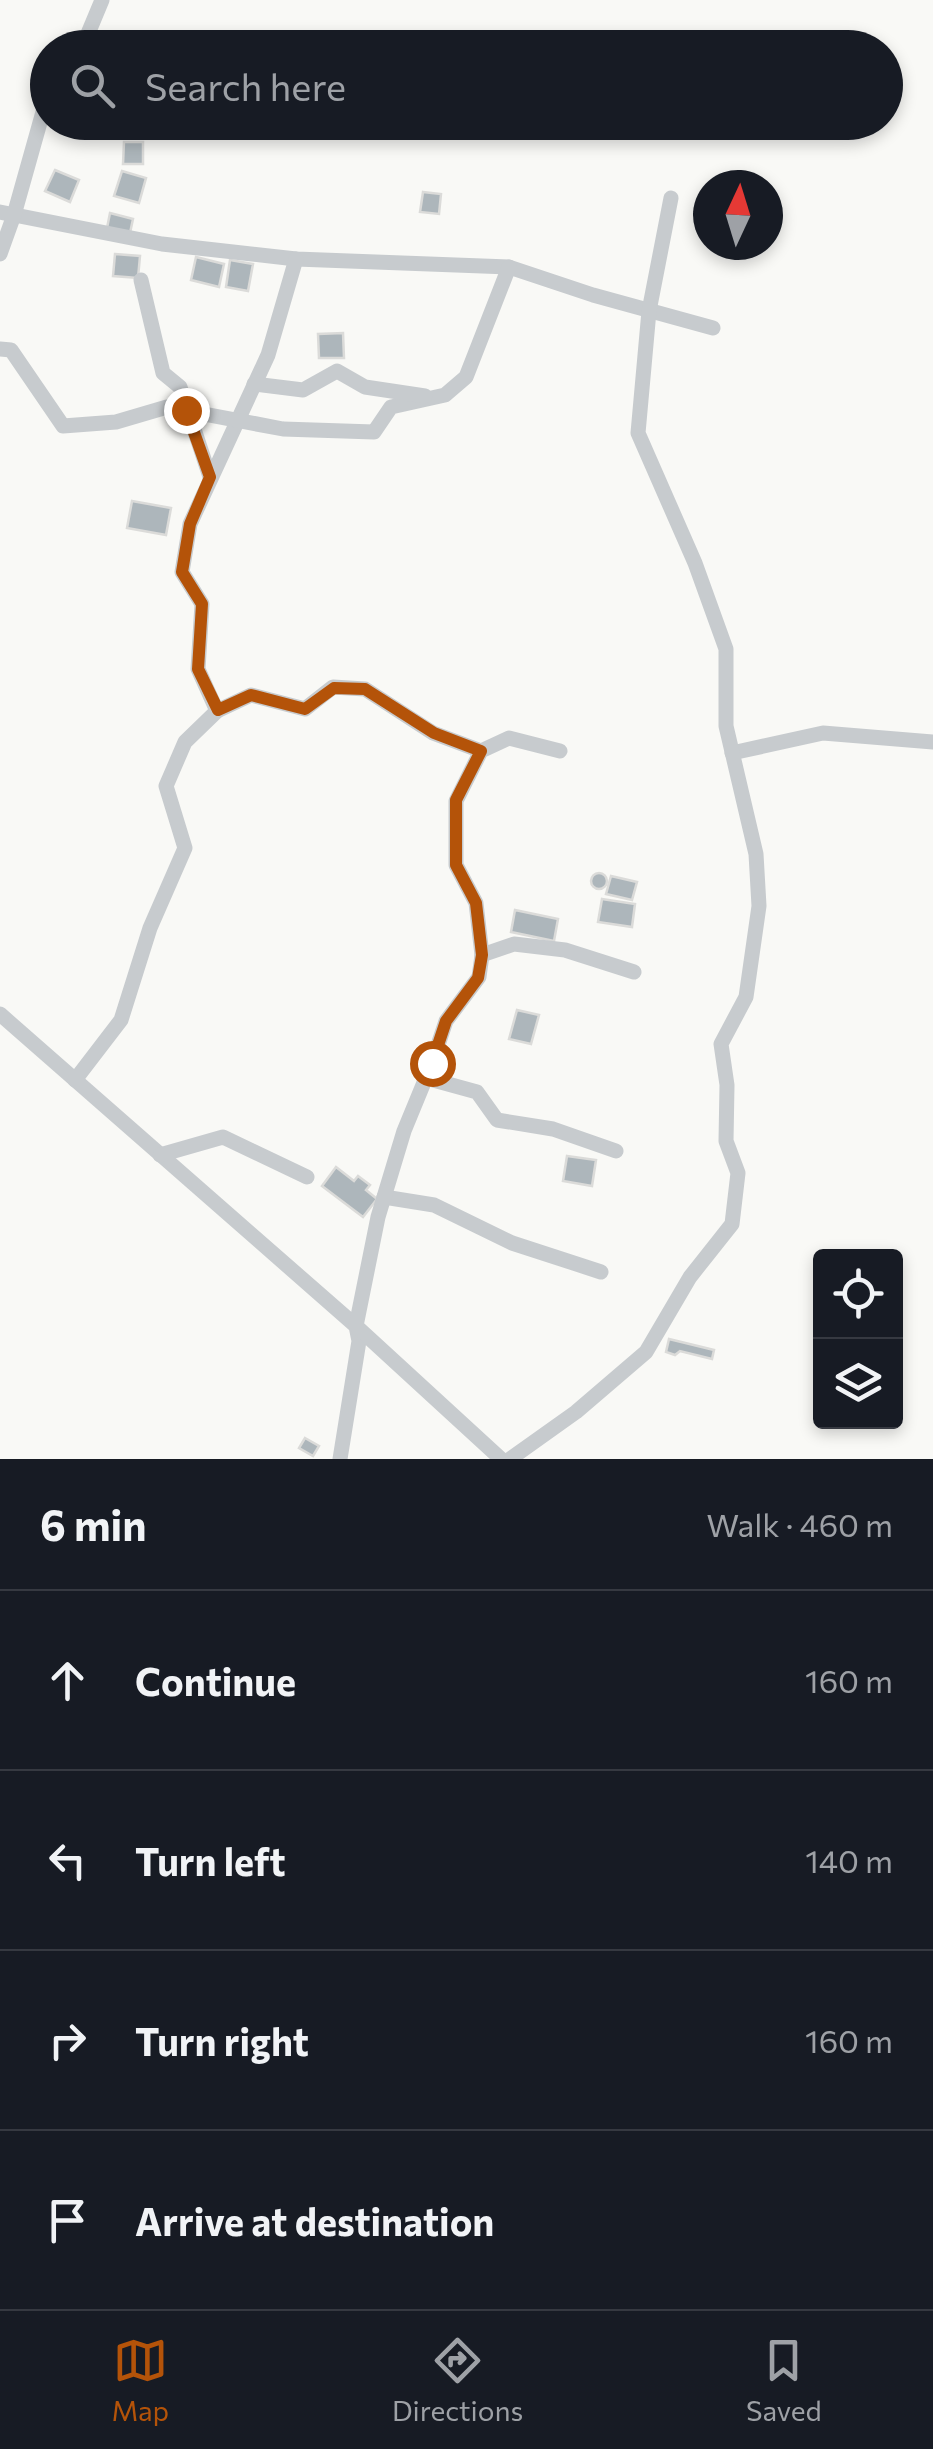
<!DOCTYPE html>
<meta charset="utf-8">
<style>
:root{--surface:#171b24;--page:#242831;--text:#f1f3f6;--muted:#9ea1a6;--line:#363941;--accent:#b45309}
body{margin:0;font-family:Commissioner,sans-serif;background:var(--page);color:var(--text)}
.controls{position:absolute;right:30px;bottom:30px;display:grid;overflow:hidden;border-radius:10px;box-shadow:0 5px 15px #0003}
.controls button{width:90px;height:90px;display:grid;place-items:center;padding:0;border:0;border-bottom:2px solid var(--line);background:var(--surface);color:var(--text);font:50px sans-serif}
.compass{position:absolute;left:693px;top:170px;width:90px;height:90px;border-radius:50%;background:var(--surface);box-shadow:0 5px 15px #0003;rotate:4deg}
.stop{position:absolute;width:30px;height:30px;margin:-22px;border:8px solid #b45309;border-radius:50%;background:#fff}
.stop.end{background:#b45309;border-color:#fff;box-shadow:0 2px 10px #0008}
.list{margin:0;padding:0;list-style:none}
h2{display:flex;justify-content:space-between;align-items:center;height:130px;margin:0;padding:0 40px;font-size:42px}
h2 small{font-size:32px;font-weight:400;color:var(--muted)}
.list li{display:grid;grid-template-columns:65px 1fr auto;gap:30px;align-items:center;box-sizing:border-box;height:180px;padding:0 40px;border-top:2px solid var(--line)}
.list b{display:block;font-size:38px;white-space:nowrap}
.list em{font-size:32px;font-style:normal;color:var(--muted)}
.icon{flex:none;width:55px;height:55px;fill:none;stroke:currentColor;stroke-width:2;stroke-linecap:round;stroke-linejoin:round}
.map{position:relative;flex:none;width:933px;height:1459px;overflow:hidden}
.search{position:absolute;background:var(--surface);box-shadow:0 5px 15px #0003;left:30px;right:30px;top:30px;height:110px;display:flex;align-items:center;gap:25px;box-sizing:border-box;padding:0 35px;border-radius:55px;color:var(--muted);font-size:38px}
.sheet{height:850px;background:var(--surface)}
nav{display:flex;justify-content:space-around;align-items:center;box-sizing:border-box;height:140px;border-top:2px solid var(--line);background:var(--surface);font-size:28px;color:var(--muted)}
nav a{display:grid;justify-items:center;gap:5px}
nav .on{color:var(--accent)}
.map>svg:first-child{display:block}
.building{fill:#adb6bb;stroke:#dbdbd9;stroke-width:2.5}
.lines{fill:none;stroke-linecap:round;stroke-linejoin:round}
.minor{stroke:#c7cbce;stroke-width:15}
.route{stroke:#b45309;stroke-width:12}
</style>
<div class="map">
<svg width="933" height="1459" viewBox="0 0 933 1459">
<rect width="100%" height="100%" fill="#f9f9f6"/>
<!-- building -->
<g class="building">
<polygon points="124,142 143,142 143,164 123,164"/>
<polygon points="55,170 79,180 70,202 45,191"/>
<polygon points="122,171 146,178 139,203 114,196"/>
<polygon points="423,192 441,194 439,214 420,212"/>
<polygon points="110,213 133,219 130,233 107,228"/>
<polygon points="115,254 140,256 138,278 113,276"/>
<polygon points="196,257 224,264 219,287 191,280"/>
<polygon points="230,260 253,264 248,291 226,287"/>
<polygon points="343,333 344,358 319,358 318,334"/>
<polygon points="132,501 171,508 166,535 127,528"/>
<circle cx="599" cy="881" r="8"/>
<polygon points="611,876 637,882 632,900 606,894"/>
<polygon points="602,899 635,904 632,927 598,922"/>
<polygon points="515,910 558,919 554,941 511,932"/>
<polygon points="517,1010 539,1015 531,1044 509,1039"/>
<polygon points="567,1156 596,1160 592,1186 563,1181"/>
<polygon points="336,1167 354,1181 358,1176 370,1185 366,1190 377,1199 363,1217 322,1186"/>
<polygon points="669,1339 714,1350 712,1359 680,1351 675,1355 666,1352"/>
<polygon points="305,1438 319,1446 313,1456 299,1448"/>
</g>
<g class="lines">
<!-- minor -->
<g class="minor">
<polyline points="82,48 102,0"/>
<polyline points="0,212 162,244 296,259 509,267 593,295 713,328"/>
<polyline points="0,254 14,215 48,94"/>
<polyline points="296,259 268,355 190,524 182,572 202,604 198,669 217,711 251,695 305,709 333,687 365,689 433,733 481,751"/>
<polyline points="141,280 163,373 180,387 210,477"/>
<polyline points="0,349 11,350 63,426 116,422 167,407 283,429 374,432 391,407 445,395 466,377 509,267"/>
<polyline points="254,384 303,390 337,371 365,387 425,396"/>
<polyline points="732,753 823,733 933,742"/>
<polyline points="482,955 514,944 565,950 634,972"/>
<polyline points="0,1014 356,1326 359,1341 340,1459"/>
<polyline points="426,1078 477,1092 497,1120 553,1129 616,1151"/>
<polyline points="75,1080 121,1020 150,928 185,848 166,786 185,742 217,711"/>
<polyline points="160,1155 223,1137 307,1177"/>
<polyline points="384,1197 434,1205 512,1243 601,1272"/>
<polyline points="501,1459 356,1326 378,1217 404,1131 432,1063 446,1021 479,977 482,955 476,903 456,865 456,801 481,751 509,738 560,751"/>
<polyline points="510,1459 576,1412 646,1352 690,1277 732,1224 738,1173 726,1141 727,1085 721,1044 746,997 759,906 756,854 726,726 726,649 695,563 638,433 649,311 671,198"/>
</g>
</g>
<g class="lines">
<!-- route -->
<polyline class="route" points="186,410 210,477 190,524 182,572 202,604 198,669 218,710 251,695 305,709 334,688 365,689 434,733 481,751 456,800 456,865 476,903 482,955 478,978 446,1021 432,1063"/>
</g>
</svg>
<div class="controls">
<button><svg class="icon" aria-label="locate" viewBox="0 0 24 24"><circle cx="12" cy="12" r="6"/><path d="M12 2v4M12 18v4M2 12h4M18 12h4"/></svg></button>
<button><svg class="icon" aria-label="layers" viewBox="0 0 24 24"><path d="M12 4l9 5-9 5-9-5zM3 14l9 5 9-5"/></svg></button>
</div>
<svg class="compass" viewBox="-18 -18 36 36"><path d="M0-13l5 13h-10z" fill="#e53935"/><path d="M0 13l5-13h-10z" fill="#9ea1a6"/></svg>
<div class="stop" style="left:432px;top:1063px"></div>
<div class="stop end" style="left:186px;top:410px"></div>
<div class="search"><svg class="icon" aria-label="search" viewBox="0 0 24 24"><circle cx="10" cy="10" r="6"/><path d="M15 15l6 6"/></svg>Search here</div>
</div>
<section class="sheet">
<h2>6 min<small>Walk · 460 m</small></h2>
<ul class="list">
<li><svg class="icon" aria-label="ahead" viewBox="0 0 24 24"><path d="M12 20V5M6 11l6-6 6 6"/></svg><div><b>Continue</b></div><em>160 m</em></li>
<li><svg class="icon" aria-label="left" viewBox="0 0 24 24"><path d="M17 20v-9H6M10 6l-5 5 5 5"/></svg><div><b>Turn left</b></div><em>140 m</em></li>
<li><svg class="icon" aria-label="right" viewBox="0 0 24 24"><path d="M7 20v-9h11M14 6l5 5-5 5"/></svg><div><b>Turn right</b></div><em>160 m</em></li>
<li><svg class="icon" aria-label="arrive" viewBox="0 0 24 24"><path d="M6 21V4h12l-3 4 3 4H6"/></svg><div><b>Arrive at destination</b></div></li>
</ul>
</section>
<nav>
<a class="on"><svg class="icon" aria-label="map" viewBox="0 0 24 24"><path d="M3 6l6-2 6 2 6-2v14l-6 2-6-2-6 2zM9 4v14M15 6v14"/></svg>Map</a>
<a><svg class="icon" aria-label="directions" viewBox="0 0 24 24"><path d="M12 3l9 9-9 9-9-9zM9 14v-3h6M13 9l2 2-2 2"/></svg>Directions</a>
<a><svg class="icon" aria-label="saved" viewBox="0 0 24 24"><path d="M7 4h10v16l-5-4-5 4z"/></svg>Saved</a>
</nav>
